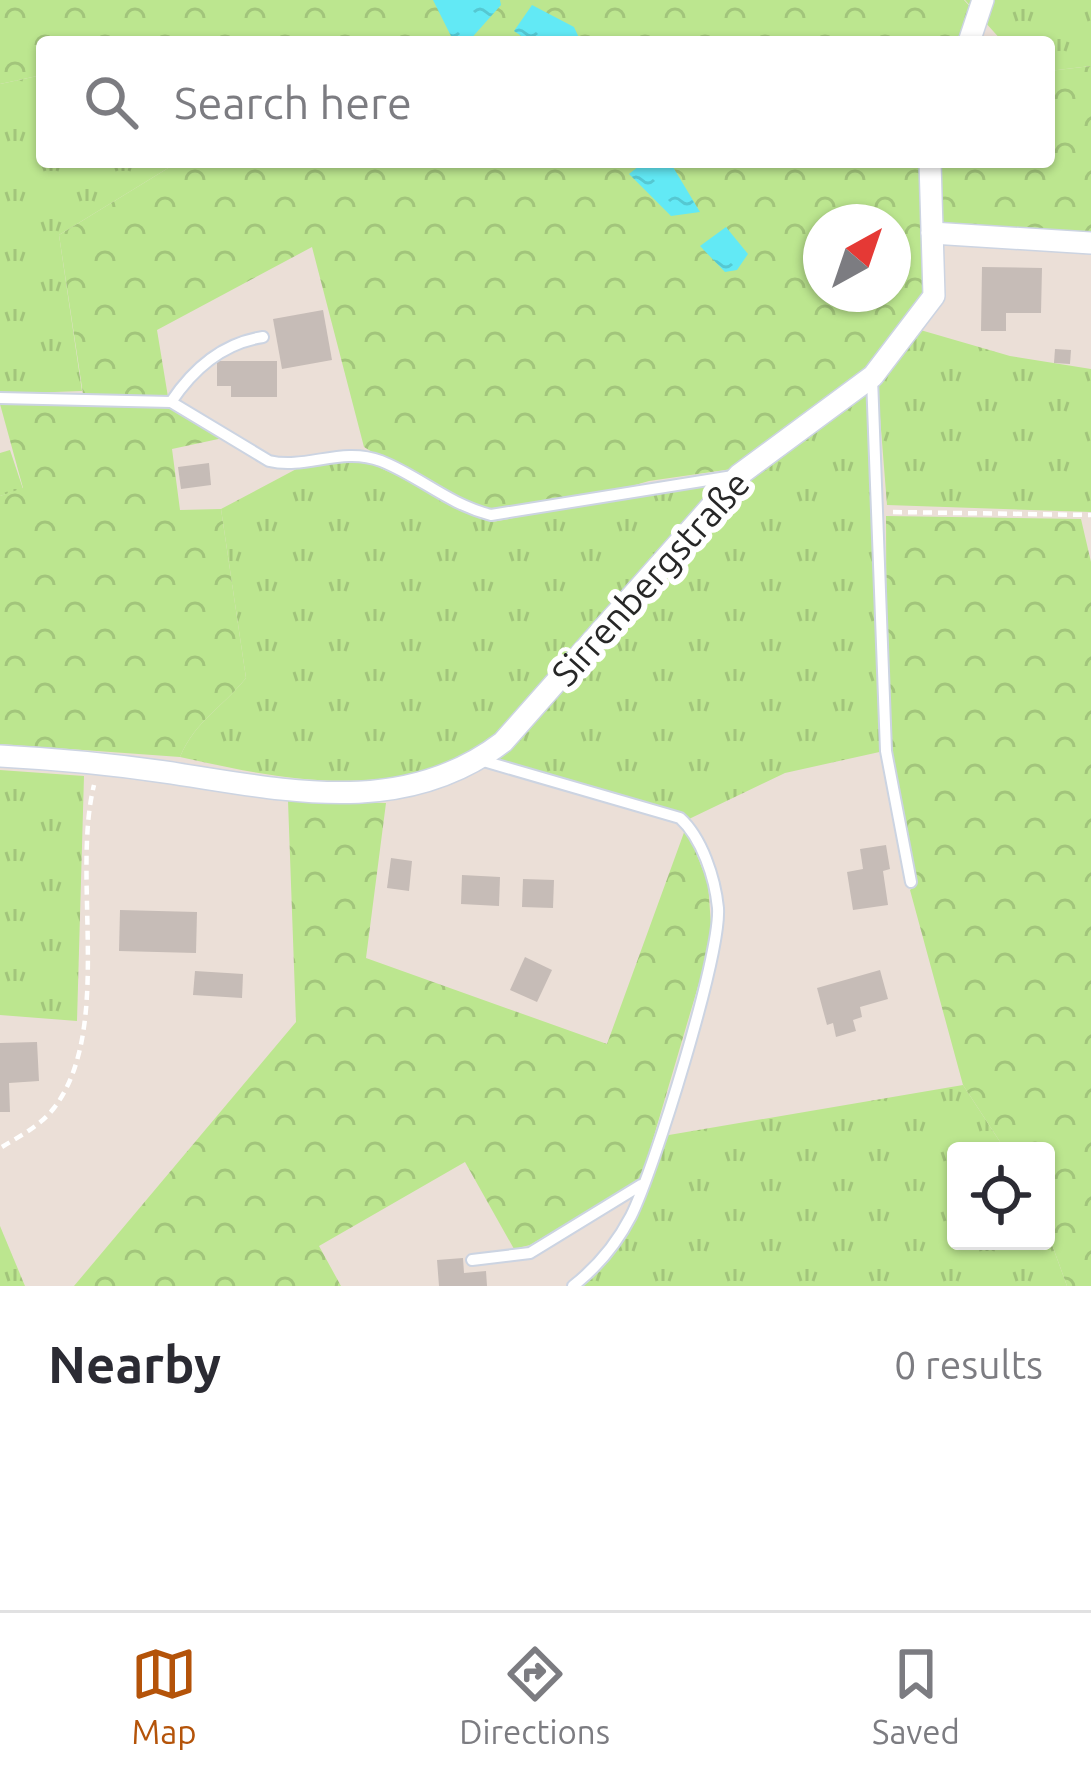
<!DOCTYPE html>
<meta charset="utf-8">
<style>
:root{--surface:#fff;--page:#f2f2f3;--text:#2b2b33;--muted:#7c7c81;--line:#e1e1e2;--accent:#b45309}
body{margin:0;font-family:Ubuntu,sans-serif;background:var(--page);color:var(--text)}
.controls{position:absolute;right:36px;bottom:36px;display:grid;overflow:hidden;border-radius:12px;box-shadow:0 3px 9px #0004}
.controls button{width:108px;height:108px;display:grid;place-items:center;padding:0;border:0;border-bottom:3px solid var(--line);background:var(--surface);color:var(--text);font:60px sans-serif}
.compass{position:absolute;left:803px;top:204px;width:108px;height:108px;border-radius:50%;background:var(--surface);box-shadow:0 3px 9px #0004;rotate:40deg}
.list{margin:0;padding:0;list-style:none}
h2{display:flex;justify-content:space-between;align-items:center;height:156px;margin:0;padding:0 48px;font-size:51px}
h2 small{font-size:39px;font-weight:400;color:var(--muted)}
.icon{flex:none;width:66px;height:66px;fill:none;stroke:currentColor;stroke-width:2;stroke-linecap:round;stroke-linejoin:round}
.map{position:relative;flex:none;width:1091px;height:1286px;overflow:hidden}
.search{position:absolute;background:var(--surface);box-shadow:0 3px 9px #0004;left:36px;right:36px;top:36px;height:132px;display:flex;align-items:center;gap:30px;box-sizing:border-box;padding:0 42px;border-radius:12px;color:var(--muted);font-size:45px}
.sheet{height:324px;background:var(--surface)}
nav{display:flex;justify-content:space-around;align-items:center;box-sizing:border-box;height:168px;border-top:3px solid var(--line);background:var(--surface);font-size:33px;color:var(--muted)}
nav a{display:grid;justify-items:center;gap:6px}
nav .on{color:var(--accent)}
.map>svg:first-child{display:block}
.grass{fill:url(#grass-tufts)}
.forest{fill:url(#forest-crowns);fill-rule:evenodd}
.water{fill:url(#water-ripples)}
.building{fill:#c6bcb7}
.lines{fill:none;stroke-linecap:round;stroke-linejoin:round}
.lane-casing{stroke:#ccd4e2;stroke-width:14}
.street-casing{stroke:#ccd4e2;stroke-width:24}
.path{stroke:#fff;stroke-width:4.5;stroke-dasharray:9 6;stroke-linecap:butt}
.lane{stroke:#fff;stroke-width:10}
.street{stroke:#fff;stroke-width:21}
.labels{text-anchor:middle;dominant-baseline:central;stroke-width:12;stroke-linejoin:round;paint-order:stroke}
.street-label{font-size:36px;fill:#272727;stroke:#fff}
</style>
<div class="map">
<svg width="1091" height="1286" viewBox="0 0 1091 1286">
<defs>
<pattern id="grass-tufts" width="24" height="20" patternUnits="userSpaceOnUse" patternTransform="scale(3)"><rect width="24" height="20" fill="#bce68f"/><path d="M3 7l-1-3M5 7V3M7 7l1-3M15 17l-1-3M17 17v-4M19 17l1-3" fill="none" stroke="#a2c57b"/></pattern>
<pattern id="forest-crowns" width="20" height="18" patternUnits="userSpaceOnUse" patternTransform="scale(3)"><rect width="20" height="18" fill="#bce68f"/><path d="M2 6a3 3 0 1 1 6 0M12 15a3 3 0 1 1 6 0" fill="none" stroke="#a2c57b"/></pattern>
<pattern id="water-ripples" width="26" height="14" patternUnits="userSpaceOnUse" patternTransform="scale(3)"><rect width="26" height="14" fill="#62e9f5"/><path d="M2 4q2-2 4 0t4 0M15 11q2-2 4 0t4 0" fill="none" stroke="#55c8d2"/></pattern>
</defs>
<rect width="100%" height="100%" fill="#ebdfd7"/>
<!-- grass -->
<g class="grass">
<polygon points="965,0 1091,0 1091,66 1049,71 1049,42 1003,42"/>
<polygon points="42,75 42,162 178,162 59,235 82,391 0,394 0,84"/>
<polygon points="917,329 1010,356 1091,369 1091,512 887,505 877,379"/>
<polygon points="867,386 884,751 785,773 689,819 494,758 744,479"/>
<polygon points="10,450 23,489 0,496 0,453"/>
<path d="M350 457C401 471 442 505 492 522L729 478 491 743C390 801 287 781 180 757 196 720 220 710 246 678L221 509 302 466Z"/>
<polygon points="0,770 84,776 77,1021 0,1015"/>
<polygon points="963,1085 1006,1151 956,1151 956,1241 1046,1241 1046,1228 1067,1286 578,1286 619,1244 663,1136"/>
<polygon points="0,1226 25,1286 0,1286"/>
</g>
<!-- forest -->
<g class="forest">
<polygon points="0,0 964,0 976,13 966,42 224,42 220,36 192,42 42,42 42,75 0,84"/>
<polygon points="1091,66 1091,239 934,230 937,162 1049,162 1049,71"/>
<path d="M178 162H924L930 298 873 368 732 469 649 481 583 500 489 511 455 502 364 447 312 247 157 330 168 397 83 394 59 235ZM821 222H893V294H821Z"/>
<path d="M83 400 174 408 223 438 172 449 180 510 221 509 246 678C220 710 196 720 180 757L0 744V496L23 488 0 404Z"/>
<polygon points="886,516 1081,519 1091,562 1091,1286 1067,1286 1046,1228 1046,1151 1006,1151 963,1085 910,890 915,886 887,751"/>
<polygon points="288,801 386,803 366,958 607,1044 686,827 708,883 712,939 641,1180 530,1245 514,1249 465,1162 319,1246 341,1286 74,1286 296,1022"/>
</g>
<!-- water -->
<g class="water">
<polygon points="433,0 500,0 501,5 468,42 453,40"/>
<polygon points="532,5 574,27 580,40 530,42 514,31"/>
<polygon points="644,162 670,162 700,212 671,216 629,174"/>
<polygon points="726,227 748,254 737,270 725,272 700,246"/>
</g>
<!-- building -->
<g class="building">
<polygon points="982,267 1042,268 1041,313 1006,313 1006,331 981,331"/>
<polygon points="323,310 332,360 282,369 273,319"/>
<polygon points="1055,349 1071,350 1070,364 1054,363"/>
<polygon points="217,361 277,361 277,397 231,397 231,386 217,386"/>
<polygon points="209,463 211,485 181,489 178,467"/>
<polygon points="886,845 890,869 883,871 888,905 853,910 847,872 863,869 860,849"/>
<polygon points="391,858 412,861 409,891 387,888"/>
<polygon points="462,875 500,877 499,906 461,904"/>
<polygon points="523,879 554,880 553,908 522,907"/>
<polygon points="120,910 197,912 196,953 119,951"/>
<polygon points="525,957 552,970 537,1002 510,990"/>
<polygon points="880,970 888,999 860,1007 862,1017 853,1020 856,1031 836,1037 833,1023 827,1025 817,988"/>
<polygon points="195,971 243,974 242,998 193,995"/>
<polygon points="37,1042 39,1081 9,1083 10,1112 0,1112 0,1043"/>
<polygon points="463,1258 464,1273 486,1271 487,1286 439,1286 437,1260"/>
</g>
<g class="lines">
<defs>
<g id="lane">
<polyline points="872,378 886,751 911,882"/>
<path d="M0 398 171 402 269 461C307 470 341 446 381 461 421 477 446 503 491 515L739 475"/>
<path d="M171 402C193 369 223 343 263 337"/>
<path d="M480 760 680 818C702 838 715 878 718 908 721 955 654 1170 631 1216 617 1243 596 1268 573 1286"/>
<polyline points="472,1260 530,1253 641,1185"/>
</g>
<g id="street">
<polyline points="969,42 983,0"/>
<polyline points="932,233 1091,243"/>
<path d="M0 756C56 759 110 764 165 772 281 789 401 820 503 742L739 475 873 376 934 296 930 162"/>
</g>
</defs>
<!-- lane casing -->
<use href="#lane" class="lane-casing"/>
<!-- street casing -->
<use href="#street" class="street-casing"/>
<!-- path -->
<g class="path">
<polyline points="893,512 1091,515"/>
<path d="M2 1147C20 1136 40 1126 54 1108 114 1029 71 878 94 785"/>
</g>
<!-- lane -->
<use href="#lane" class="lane"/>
<!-- street -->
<use href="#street" class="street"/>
</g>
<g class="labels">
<!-- street labels -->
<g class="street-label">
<text transform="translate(650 578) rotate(-48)">Sirrenbergstraße</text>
</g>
</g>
</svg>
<div class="controls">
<button><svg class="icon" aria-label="locate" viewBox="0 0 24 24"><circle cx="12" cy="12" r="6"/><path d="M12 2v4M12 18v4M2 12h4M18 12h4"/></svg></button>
</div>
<svg class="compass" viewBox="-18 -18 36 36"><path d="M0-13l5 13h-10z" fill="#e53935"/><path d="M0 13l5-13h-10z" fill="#7c7c81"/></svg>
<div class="search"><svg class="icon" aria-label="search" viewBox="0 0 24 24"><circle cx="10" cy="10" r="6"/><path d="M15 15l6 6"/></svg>Search here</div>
</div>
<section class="sheet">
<h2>Nearby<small>0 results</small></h2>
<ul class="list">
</ul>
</section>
<nav>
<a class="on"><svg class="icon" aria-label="map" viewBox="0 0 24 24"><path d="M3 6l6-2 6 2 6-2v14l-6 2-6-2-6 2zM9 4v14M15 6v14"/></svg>Map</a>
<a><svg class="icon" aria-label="directions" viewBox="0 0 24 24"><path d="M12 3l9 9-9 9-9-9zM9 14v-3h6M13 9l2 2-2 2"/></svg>Directions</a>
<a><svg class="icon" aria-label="saved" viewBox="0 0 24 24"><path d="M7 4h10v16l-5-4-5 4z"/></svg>Saved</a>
</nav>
